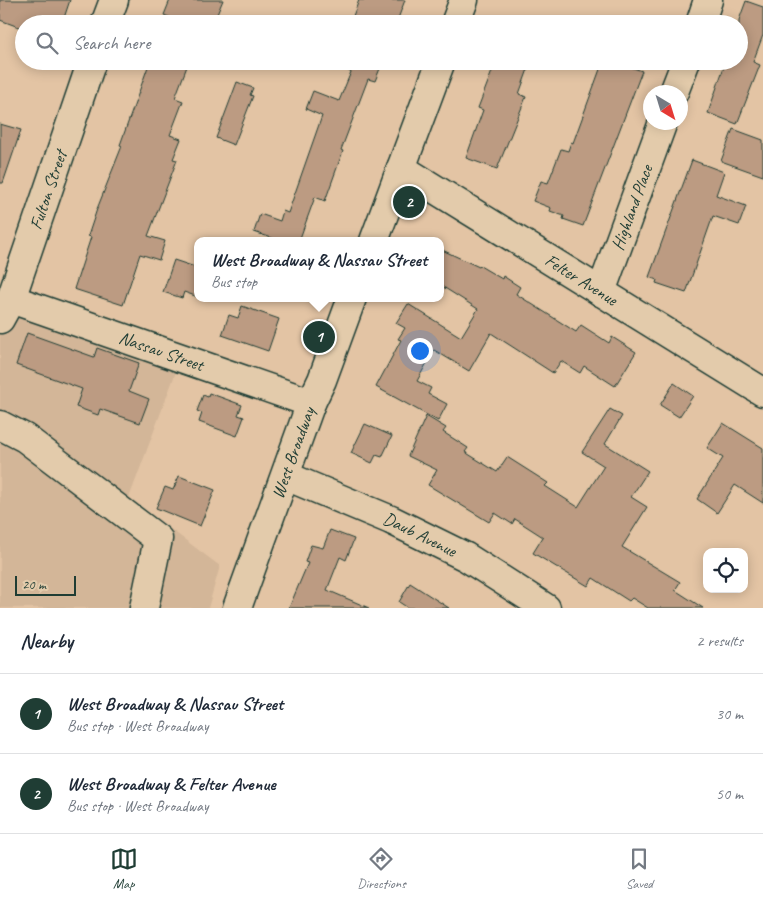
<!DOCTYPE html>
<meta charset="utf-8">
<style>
:root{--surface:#fff;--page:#f2f2f3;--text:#1f2937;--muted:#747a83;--line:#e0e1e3;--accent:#1f3d34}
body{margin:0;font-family:Caveat,sans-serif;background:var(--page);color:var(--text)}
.controls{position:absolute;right:15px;bottom:15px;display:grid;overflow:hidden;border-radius:10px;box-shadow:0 2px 12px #0003}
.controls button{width:45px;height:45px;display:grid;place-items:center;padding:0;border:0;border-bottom:1px solid var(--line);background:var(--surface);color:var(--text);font:25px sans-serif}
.compass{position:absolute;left:643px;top:85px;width:45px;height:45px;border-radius:50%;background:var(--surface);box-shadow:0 2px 12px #0003;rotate:142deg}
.scale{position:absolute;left:15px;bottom:12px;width:61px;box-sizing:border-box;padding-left:5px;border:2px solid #1f3d34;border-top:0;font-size:14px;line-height:18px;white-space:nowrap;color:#1f3d34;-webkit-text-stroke:4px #e3cbab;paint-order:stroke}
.you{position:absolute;left:419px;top:350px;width:18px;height:18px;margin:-12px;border:4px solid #fff;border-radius:50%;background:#1a73e8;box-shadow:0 0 0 8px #1a73e833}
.badge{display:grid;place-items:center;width:32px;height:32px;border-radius:50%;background:var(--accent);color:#fff;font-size:16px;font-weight:700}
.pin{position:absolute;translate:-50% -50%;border:2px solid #fff;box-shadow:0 1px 5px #0006}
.popup{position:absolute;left:194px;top:237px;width:250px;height:65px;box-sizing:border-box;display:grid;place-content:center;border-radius:10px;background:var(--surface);filter:drop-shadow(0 1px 4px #0005);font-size:16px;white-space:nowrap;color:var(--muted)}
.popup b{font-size:19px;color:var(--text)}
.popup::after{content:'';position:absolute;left:50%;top:100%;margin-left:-10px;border:10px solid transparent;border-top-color:var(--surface)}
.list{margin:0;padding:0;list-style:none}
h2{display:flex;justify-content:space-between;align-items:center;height:65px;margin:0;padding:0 20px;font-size:21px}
h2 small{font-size:16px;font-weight:400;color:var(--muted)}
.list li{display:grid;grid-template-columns:32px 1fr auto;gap:15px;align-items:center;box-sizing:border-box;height:80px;padding:0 20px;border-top:1px solid var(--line)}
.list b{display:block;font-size:19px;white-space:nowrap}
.list p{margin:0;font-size:16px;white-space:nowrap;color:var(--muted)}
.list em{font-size:16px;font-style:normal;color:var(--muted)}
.icon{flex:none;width:28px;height:28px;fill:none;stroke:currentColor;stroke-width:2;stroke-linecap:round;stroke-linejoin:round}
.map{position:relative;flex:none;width:763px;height:608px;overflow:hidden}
.search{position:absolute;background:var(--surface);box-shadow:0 2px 12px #0003;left:15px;right:15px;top:15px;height:55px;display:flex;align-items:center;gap:12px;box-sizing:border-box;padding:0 18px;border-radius:28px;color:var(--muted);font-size:19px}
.sheet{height:225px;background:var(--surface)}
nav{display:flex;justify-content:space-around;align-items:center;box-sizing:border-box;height:70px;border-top:1px solid var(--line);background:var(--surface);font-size:14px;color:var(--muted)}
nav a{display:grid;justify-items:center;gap:2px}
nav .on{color:var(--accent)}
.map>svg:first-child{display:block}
.built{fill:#d3b698}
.building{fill:#bc9b82;stroke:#1f3d34}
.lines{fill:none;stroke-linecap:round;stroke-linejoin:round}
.minor-casing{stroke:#1f3d34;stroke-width:31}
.major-casing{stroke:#1f3d34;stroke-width:31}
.minor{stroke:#e3cbab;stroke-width:28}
.major{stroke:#e3cbab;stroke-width:28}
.labels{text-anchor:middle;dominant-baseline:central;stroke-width:4;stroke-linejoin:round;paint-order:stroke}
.street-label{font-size:18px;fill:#1f3d34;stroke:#e3cbab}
</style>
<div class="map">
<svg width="763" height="608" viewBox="0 0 763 608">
<rect width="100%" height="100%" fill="#e3c4a4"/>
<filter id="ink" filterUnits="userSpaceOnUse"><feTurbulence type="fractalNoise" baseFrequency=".02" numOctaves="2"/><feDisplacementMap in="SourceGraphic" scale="10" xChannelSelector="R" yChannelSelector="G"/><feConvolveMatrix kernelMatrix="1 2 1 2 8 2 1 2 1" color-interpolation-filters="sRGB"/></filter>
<g filter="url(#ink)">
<!-- built -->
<polygon class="built" points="0,304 183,353 129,498 220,566 208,608 0,608"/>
<!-- building -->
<g class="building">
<polygon points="0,0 70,0 62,24 24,24 24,29 0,20"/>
<polygon points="170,0 223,0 213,24 186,24 164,15"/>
<polygon points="359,0 405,0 396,24 350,24"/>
<polygon points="746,1 763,7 763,35 753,62 760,65 737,124 708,113 726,61 739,61 739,20"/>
<polygon points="150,61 189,61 175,98 183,101 170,135 181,139 173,159 177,160 148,236 165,241 159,260 140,254 123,305 74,289 91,237 88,236 97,209 122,146 120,145"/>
<polygon points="327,61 383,61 375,81 368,79 341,150 343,151 325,201 315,197 299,241 281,241 254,232 260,214 280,221 283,211 288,213 322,116 306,109 313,91 339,101 351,72"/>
<polygon points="496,61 531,61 519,94 526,97 497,169 466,158 483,110 478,108"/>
<polygon points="603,61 614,61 642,71 583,226 563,219 564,216 550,211 551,208 533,201 541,181 548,183 561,149 568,151 571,142 573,143"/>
<polygon points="237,82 253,88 250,95 253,96 234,145 216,138"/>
<polygon points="0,124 21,130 3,183 0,183"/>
<polygon points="733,129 763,140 763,176 721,161"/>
<polygon points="692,160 724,172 716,195 746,206 739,225 713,216 686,293 656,283 657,280 649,277"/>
<polygon points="440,249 479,267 480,266 502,279 503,276 520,287 516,294 576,332 581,325 609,343 612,337 636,352 615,386 584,366 580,373 561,361 553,373 491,333 469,371 434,350 417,381 431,388 428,394 447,404 438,421 376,387 401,340 398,339 405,328 396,323 408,304 461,337 478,309 440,285"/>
<polygon points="174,260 198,268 198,297 184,292 182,298 163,292"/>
<polygon points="242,306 279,319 268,351 222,335 229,315 238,318"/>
<polygon points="27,333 94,357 97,348 139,363 129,391 149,399 140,423 100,409 98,415 76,407 82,389 16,365"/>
<polygon points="674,383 693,396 679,417 660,405"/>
<polygon points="209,393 242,405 238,415 244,417 237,436 199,422 202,413 197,411 203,395 208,397"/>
<polygon points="610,409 622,416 605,444 648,471 631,497 647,507 622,547 680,582 675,590 703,608 648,608 632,598 629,601 593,578 588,586 533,553 543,537 515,519 512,524 495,513 489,522 428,485 437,470 408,456 426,416 446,428 443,432 468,448 465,452 497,472 507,457 548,483 545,486 578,507 604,466 582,452"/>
<polygon points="723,423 763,448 763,503 735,485 717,513 697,499 723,458 707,448"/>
<polygon points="365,424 392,436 382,457 376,455 372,463 351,453"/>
<polygon points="179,476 215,490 200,526 156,508 165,487 173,490"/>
<polygon points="330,530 354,539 346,560 340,557 327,590 369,608 289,608 308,563 305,562 311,545 323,548"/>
<polygon points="410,583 449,608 408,608 399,602"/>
</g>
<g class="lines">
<defs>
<g id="minor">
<polyline points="105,24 114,0"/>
<polyline points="700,24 708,0"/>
<polyline points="674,92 686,61"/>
<path id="s1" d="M401 168 763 392"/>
<path id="s2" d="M601 292 663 122"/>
<path id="s3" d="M11 299 311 403"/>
<path id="s4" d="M0 319 11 299 92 61"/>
<polyline points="0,425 25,438 158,539 144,608"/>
<path id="s5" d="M286 476 391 520 466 557 546 608"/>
</g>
<g id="major">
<polyline points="455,24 464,0"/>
<polyline points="374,241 441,61"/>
<path id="s6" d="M237 608 311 403 322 380 352 298"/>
</g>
</defs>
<!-- minor casing -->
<use href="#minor" class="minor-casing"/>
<!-- major casing -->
<use href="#major" class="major-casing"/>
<!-- minor -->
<use href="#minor" class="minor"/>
<!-- major -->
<use href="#major" class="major"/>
</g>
</g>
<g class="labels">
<!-- street labels -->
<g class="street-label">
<text stroke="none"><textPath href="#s4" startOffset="138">Fulton Street</textPath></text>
<text stroke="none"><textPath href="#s2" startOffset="90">Highland Place</textPath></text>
<text stroke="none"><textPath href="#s1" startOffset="212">Felter Avenue</textPath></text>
<text stroke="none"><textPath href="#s3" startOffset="159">Nassau Street</textPath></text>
<text stroke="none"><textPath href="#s6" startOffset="165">West Broadway</textPath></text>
<text stroke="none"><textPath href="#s5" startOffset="146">Daub Avenue</textPath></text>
</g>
</g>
</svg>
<div class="controls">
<button><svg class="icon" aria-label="locate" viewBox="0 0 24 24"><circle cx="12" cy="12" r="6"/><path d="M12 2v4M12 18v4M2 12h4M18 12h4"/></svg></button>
</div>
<svg class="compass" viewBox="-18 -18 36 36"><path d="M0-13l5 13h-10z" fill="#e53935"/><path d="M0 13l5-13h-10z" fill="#747a83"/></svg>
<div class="scale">20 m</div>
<div class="you"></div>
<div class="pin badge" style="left:319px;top:337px">1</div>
<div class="popup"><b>West Broadway &amp; Nassau Street</b>Bus stop</div>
<div class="pin badge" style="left:409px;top:202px">2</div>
<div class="search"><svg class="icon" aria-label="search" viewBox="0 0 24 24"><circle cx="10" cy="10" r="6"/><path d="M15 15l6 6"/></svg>Search here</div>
</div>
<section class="sheet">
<h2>Nearby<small>2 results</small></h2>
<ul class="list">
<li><span class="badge">1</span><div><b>West Broadway &amp; Nassau Street</b><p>Bus stop · West Broadway</p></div><em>30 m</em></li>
<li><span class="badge">2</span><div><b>West Broadway &amp; Felter Avenue</b><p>Bus stop · West Broadway</p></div><em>50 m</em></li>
</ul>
</section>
<nav>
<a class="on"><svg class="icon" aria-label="map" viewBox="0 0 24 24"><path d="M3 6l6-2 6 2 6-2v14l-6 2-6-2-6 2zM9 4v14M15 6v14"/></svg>Map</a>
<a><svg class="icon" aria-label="directions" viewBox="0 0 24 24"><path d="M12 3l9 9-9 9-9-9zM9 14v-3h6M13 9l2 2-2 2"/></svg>Directions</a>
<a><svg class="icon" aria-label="saved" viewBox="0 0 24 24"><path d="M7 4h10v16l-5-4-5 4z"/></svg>Saved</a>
</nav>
